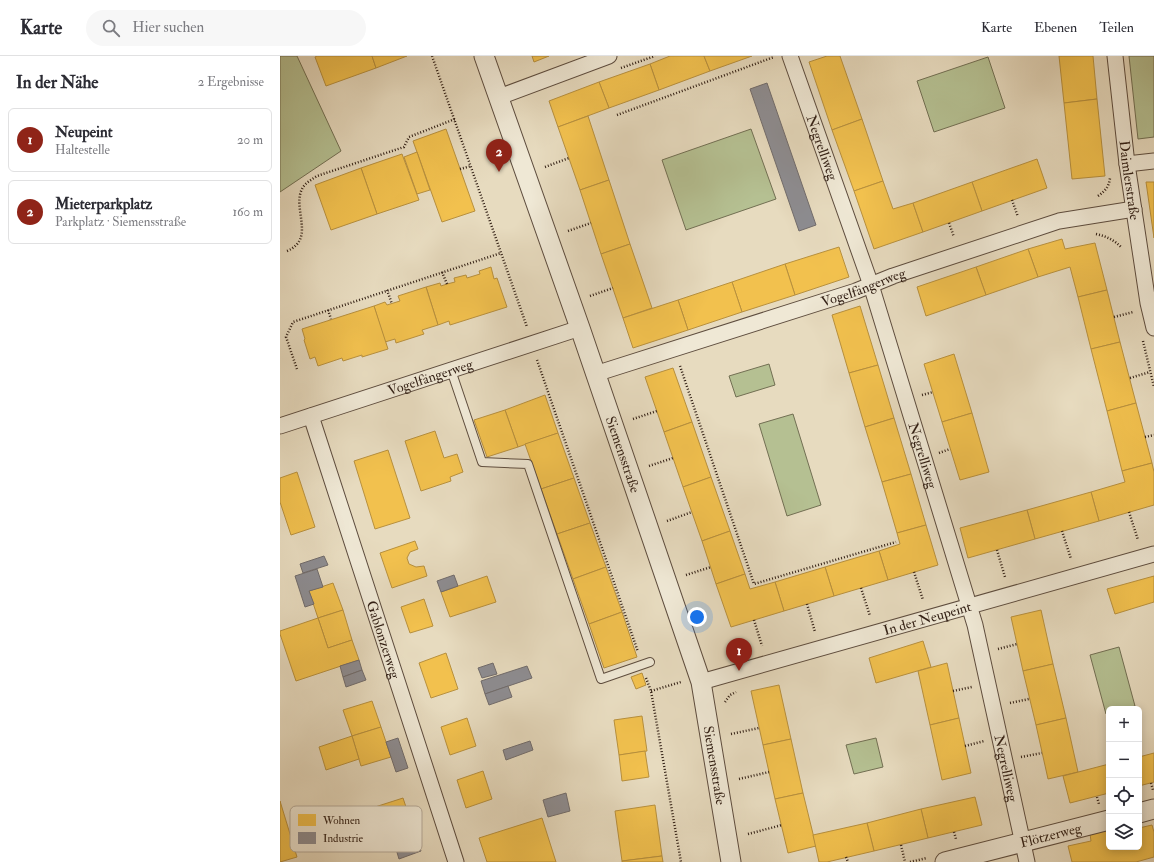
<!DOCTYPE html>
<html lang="de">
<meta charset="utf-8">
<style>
:root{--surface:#fff;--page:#f7f7f7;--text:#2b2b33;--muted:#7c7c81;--line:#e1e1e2;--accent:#8f2418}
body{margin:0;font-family:"IM FELL Double Pica",serif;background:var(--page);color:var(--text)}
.controls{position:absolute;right:12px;bottom:12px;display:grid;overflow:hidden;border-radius:6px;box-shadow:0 2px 10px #0003}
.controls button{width:36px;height:36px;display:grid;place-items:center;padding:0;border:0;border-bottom:1px solid var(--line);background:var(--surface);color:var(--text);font:20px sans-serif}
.you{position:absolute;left:417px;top:561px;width:14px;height:14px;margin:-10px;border:3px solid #fff;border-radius:50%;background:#1a73e8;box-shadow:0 0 0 6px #1a73e833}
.badge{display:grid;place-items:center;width:26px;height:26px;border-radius:50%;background:var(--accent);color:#fff;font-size:13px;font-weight:700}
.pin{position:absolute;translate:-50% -33px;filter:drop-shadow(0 1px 2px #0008)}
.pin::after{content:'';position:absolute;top:21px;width:14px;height:12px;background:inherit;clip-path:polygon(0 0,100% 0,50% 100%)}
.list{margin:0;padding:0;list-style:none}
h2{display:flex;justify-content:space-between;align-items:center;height:52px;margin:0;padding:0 16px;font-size:17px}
h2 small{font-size:13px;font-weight:400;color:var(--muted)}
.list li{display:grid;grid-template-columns:26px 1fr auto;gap:12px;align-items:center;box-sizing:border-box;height:64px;margin:0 8px 8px;padding:0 8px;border:1px solid var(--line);border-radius:6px}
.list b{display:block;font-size:15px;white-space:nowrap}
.list p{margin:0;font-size:13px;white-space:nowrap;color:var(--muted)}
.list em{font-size:13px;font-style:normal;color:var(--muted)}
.icon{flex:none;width:22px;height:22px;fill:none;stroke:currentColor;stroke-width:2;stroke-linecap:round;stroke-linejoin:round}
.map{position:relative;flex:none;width:874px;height:806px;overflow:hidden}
header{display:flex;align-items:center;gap:24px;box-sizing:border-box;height:56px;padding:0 20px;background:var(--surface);border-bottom:1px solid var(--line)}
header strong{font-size:19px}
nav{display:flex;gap:22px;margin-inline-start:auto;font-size:14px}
.search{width:280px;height:36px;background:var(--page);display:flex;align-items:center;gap:10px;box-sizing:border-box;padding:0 14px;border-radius:22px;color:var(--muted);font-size:15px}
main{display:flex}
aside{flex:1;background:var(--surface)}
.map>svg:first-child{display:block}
.green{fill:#b5c092;stroke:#726f53}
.homes{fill:#f2c14e;stroke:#b8903d}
.industry{fill:#8d8d92;stroke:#716c6c}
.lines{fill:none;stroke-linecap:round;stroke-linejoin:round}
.service-casing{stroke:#5e4d3f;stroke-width:10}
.minor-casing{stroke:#5e4d3f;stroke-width:17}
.tertiary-casing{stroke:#5e4d3f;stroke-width:21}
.path{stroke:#301e14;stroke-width:2.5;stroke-dasharray:1 2;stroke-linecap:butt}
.service{stroke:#efe8d5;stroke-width:8}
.minor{stroke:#efe8d5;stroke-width:15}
.tertiary{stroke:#efe8d5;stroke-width:19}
.labels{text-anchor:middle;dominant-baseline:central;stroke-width:4;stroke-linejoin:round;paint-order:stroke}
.street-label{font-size:14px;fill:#301e14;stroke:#efe8d5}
.key{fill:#efe8d5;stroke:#b6ab9b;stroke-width:1}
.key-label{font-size:11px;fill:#301e14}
</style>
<header>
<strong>Karte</strong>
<div class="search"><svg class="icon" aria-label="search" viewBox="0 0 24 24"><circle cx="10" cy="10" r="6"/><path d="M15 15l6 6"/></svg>Hier suchen</div>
<nav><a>Karte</a><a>Ebenen</a><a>Teilen</a></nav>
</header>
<main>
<aside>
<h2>In der Nähe<small>2 Ergebnisse</small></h2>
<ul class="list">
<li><span class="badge">1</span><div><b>Neupeint</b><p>Haltestelle</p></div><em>20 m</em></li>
<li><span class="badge">2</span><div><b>Mieterparkplatz</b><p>Parkplatz · Siemensstraße</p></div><em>160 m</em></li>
</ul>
</aside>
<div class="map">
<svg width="874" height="806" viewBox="0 0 874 806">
<rect width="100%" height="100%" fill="#e7dbbf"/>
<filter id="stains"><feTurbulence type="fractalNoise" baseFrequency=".005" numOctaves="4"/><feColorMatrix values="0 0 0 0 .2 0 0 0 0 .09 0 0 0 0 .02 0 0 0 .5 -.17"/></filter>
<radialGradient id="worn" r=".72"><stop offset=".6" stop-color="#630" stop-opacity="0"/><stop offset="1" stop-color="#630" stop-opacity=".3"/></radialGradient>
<!-- green -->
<g class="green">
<polygon points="0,0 17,0 61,95 0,136"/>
<polygon points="849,0 874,0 874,81 858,83"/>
<polygon points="708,1 725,52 654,76 637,25"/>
<polygon points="471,73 496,143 406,174 382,104"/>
<polygon points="489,308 495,329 456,341 449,320"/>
<polygon points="513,358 541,449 507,460 479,368"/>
<polygon points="839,591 855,650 844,653 829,653 829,657 826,658 810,599"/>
<polygon points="596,682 603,711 574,718 566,689"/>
</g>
<!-- homes -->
<g class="homes">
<polygon points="37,0 92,0 96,12 46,30 35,1"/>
<polygon points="92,0 127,0 96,12"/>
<polygon points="252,0 269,0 254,6"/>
<polygon points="390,0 424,0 430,15 379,34 370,8"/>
<polygon points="424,0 472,0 430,15"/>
<polygon points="547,0 560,0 582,63 552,74 529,6"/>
<polygon points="779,0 813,0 817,43 784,47"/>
<polygon points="370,8 379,34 329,52 319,26"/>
<polygon points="319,26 329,52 278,71 269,45"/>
<polygon points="817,43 825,120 792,123 784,47"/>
<polygon points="308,60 329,124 300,134 278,71"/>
<polygon points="582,63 603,125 574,135 552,74"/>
<polygon points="166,73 195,155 162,166 133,85"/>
<polygon points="137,96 150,134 137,138 124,101"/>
<polygon points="122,98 139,144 97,158 81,112"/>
<polygon points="757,103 767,132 702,155 692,126"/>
<polygon points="81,112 97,158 51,174 35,129"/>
<polygon points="329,124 350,188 321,198 300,134"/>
<polygon points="603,125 613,153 633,147 643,176 594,193 574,135"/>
<polygon points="692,126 702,155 643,176 633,147"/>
<polygon points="866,126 874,126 874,182"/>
<polygon points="782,183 785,193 815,187 827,234 798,241 790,211 758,221 748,193"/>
<polygon points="350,188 372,252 343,262 321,198"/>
<polygon points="559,191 569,221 515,239 505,208"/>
<polygon points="748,193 758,221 706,239 696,211"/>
<polygon points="505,208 515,239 462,256 452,226"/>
<polygon points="211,211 214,223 217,222 227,251 170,269 169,265 158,269 146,231 160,227 161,230 167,228 175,226 174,222 186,219 187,222 200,218 199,215"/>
<polygon points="696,211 706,239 646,260 637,231"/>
<polygon points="452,226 462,256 408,274 398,244"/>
<polygon points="146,231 158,269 142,274 144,278 116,287 115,283 105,286 94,250 105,246 107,249 120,245 118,240"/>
<polygon points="827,234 840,286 811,293 798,241"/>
<polygon points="398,244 408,274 353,292 343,262"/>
<polygon points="94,250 108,293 82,301 82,299 63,305 62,302 38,310 35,301 30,303 24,284 25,283 22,273"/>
<polygon points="580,250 598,309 569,317 552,259"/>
<polygon points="840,286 856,347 827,355 811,293"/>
<polygon points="674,298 692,357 662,366 644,308"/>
<polygon points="598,309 614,362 585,371 569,317"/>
<polygon points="393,312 412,366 384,376 365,321"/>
<polygon points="265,339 278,377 238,391 225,354"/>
<polygon points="856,347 872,407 842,415 827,355"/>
<polygon points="225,354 238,391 207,401 194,364"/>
<polygon points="692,357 709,416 680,424 662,366"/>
<polygon points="614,362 631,418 602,426 585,371"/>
<polygon points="412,366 431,421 403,431 384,376"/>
<polygon points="155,375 164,402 177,398 183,416 170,421 171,425 141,435 125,385"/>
<polygon points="278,377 294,422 261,433 245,388"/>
<polygon points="108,394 130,462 95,473 74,405"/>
<polygon points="872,407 874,416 874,449 819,465 811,436 845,426 842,415"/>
<polygon points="17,416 35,471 11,479 0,446 0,422"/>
<polygon points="631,418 646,469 617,477 602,426"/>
<polygon points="431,421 450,475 422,485 403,431"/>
<polygon points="294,422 310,467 277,478 261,433"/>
<polygon points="811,436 819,465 755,483 747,454"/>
<polygon points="747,454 755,483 688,502 680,472"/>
<polygon points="310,467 326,511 293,523 277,478"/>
<polygon points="646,469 658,509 608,524 599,495 620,488 617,477"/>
<polygon points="450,475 465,518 436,528 422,485"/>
<polygon points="135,485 138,493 130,496 127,502 129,508 136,511 144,510 147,520 112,532 100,497"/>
<polygon points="599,495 608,524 554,540 545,511"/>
<polygon points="326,511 342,556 309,568 293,523"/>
<polygon points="545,511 554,540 504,555 495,526"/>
<polygon points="465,518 470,533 495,526 504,555 451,571 436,528"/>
<polygon points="207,520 216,546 170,561 161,536"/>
<polygon points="874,520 874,546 835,558 827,533"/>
<polygon points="53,527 63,554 38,562 29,535"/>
<polygon points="144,543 153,570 130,577 121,551"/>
<polygon points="63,554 72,584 48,592 38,562"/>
<polygon points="761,554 773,608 743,615 731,561"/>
<polygon points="342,556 357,601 324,612 309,568"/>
<polygon points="38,562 48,592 72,584 79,604 16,625 0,578 0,575"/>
<polygon points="643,585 651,611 596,627 589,602"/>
<polygon points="166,597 178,633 151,642 139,607"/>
<polygon points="667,607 679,662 650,669 638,615"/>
<polygon points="773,608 786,662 756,669 743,615"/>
<polygon points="362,617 366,629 356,633 351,621"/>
<polygon points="499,629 511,683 483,689 471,635"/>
<polygon points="92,645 101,671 72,680 63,654"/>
<polygon points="362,660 367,695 339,699 334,664"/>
<polygon points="187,662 196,690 170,699 161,671"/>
<polygon points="679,662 691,717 662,724 650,669"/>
<polygon points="786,662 798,716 768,723 756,669"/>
<polygon points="101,671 111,701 81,710 72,680"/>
<polygon points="72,680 79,703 46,714 39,691"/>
<polygon points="511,683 523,737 495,743 483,689"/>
<polygon points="365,695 369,721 342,725 339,699"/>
<polygon points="874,697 874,726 859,730 859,701"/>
<polygon points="829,708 829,737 790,747 783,720"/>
<polygon points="203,715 212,743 186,752 177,724"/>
<polygon points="523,737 536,790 508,797 495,743"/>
<polygon points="695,741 702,769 648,782 641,753"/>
<polygon points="123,742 134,775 77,793 67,760"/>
<polygon points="0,745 17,801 0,806"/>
<polygon points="375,749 382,800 342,805 335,755"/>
<polygon points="641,753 648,782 594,795 587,767"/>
<polygon points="262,762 276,806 207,806 199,782"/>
<polygon points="587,767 594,795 547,806 539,806 533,779"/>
<polygon points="872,769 874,776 874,801 856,806 792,806 788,790 811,785 810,778 829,773 829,791 859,791 859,772"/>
<polygon points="382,800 383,806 342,806 342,805"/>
</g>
<!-- industry -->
<g class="industry">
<polygon points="487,27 536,169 519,175 470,33"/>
<polygon points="44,500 48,509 23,517 20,508"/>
<polygon points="37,513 43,531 29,535 34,548 25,551 15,520"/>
<polygon points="174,519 178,530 161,536 157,525"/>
<polygon points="79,604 82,614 63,621 60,610"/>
<polygon points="213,607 217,618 202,622 198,612"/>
<polygon points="247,610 252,622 205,638 201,625"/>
<polygon points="82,614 86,624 66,631 63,621"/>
<polygon points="228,630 232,641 209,649 205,638"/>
<polygon points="118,682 128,712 116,716 106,686"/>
<polygon points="250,685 253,694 226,704 223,694"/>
<polygon points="286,737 290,755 268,761 263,744"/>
<polygon points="138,786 141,795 119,803 116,793"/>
</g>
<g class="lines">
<defs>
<polyline id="service" points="171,314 202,406 248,408 321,623 370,606"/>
<g id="minor">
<path id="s1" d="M510 0 591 229 695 569 747 806"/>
<path id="s2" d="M835 0 847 108 868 247 874 272"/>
<polyline points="219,41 329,0"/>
<polyline points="847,108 874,105"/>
<path id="s3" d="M315 318 576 235 613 220 779 165 854 153"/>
<path id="s4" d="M31 360 176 806"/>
<path id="s5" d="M0 370 300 272"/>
<path id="s6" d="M421 626 874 498"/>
</g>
<g id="tertiary">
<path id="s7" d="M204 0 300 272 421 626 451 806"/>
<polyline points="859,757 874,753"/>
<path id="s8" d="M665 806 829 764"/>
</g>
</defs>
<!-- service casing -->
<use href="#service" class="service-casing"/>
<!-- minor casing -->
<use href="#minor" class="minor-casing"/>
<!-- tertiary casing -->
<use href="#tertiary" class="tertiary-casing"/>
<!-- path -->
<g class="path">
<polyline points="152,0 247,271"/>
<polyline points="341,12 375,0"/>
<polyline points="337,59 494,1"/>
<polyline points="265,111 289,102"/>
<polyline points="180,113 191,110"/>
<path d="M818 140C825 135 829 131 830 122"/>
<polyline points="732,144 738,161"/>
<polyline points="669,167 674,181"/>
<polyline points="288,175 311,167"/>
<path d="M816 178C826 180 834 184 841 191"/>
<path d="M7 195C36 183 12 153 22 133 25 127 31 124 37 120L124 91 129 81 175 63"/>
<polyline points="162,216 167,228"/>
<polyline points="107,234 112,248"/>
<polyline points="310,240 333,232"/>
<polyline points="48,254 51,263"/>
<polyline points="834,261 853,256"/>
<polyline points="863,285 874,331"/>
<polyline points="257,304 358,596"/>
<polyline points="400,310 474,528 616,486"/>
<polyline points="17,313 6,281 13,266 221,197"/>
<polyline points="850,322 870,316"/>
<polyline points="642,339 653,336"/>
<polyline points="353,363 377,355"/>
<polyline points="865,381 874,379"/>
<polyline points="659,397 670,393"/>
<polyline points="369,410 393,402"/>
<polyline points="849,456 858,484"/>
<polyline points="387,465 412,456"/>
<polyline points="782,475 791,503"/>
<polyline points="717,494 725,521"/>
<polyline points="634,516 643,544"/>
<polyline points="406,519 431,511"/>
<polyline points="581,532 590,560"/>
<polyline points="527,548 535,576"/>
<polyline points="474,564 482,590"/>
<polyline points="718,593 737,588"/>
<polyline points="366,622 371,635 401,806"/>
<polyline points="371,635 401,626"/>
<polyline points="673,635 692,631"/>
<polyline points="445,646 450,639 456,636"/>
<polyline points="730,647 749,643"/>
<polyline points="451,678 479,672"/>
<polyline points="685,690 704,685"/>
<polyline points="741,701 762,697"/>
<polyline points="459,723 489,716"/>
<polyline points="871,727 873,734"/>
<polyline points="817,741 819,748"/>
<polyline points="674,776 676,783"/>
<polyline points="468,778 502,769"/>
<polyline points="621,789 625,806"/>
<polyline points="566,801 568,806"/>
<polyline points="630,806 647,802"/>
</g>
<!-- service -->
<use href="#service" class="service"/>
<!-- minor -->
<use href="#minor" class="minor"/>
<!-- tertiary -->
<use href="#tertiary" class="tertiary"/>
</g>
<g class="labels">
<!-- street labels -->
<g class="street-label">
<text stroke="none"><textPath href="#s1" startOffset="97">Negrelliweg</textPath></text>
<text stroke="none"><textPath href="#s2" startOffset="125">Daimlerstraße</textPath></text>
<text stroke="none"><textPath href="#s3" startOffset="282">Vogelfängerweg</textPath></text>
<text stroke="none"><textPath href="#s5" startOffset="158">Vogelfängerweg</textPath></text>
<text stroke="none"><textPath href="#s7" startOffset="422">Siemensstraße</textPath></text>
<text stroke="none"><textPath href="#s1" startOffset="421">Negrelliweg</textPath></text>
<text stroke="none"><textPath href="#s6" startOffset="235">In der Neupeint</textPath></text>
<text stroke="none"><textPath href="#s4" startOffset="235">Gablonzerweg</textPath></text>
<text stroke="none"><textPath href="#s7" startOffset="747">Siemensstraße</textPath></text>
<text stroke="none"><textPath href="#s1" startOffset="745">Negrelliweg</textPath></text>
<text stroke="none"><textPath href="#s8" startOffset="109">Flötzerweg</textPath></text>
</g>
</g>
<!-- legend -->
<rect x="10" y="750" width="132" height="46" rx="6" class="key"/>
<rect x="18" y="758" width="18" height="12" fill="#f2c14e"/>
<rect x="18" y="776" width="18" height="12" fill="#8d8d92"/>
<g class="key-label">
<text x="43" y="768">Wohnen</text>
<text x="43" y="786">Industrie</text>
</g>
<rect width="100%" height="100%" filter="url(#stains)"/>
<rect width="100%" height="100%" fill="url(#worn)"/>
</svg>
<div class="controls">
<button>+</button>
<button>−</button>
<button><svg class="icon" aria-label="locate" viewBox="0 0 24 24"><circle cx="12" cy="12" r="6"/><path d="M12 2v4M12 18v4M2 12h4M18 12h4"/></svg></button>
<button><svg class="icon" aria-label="layers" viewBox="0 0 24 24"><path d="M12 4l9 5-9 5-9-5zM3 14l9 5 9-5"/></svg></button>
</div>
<div class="you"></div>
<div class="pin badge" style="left:459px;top:615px">1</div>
<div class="pin badge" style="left:219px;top:116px">2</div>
</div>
</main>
